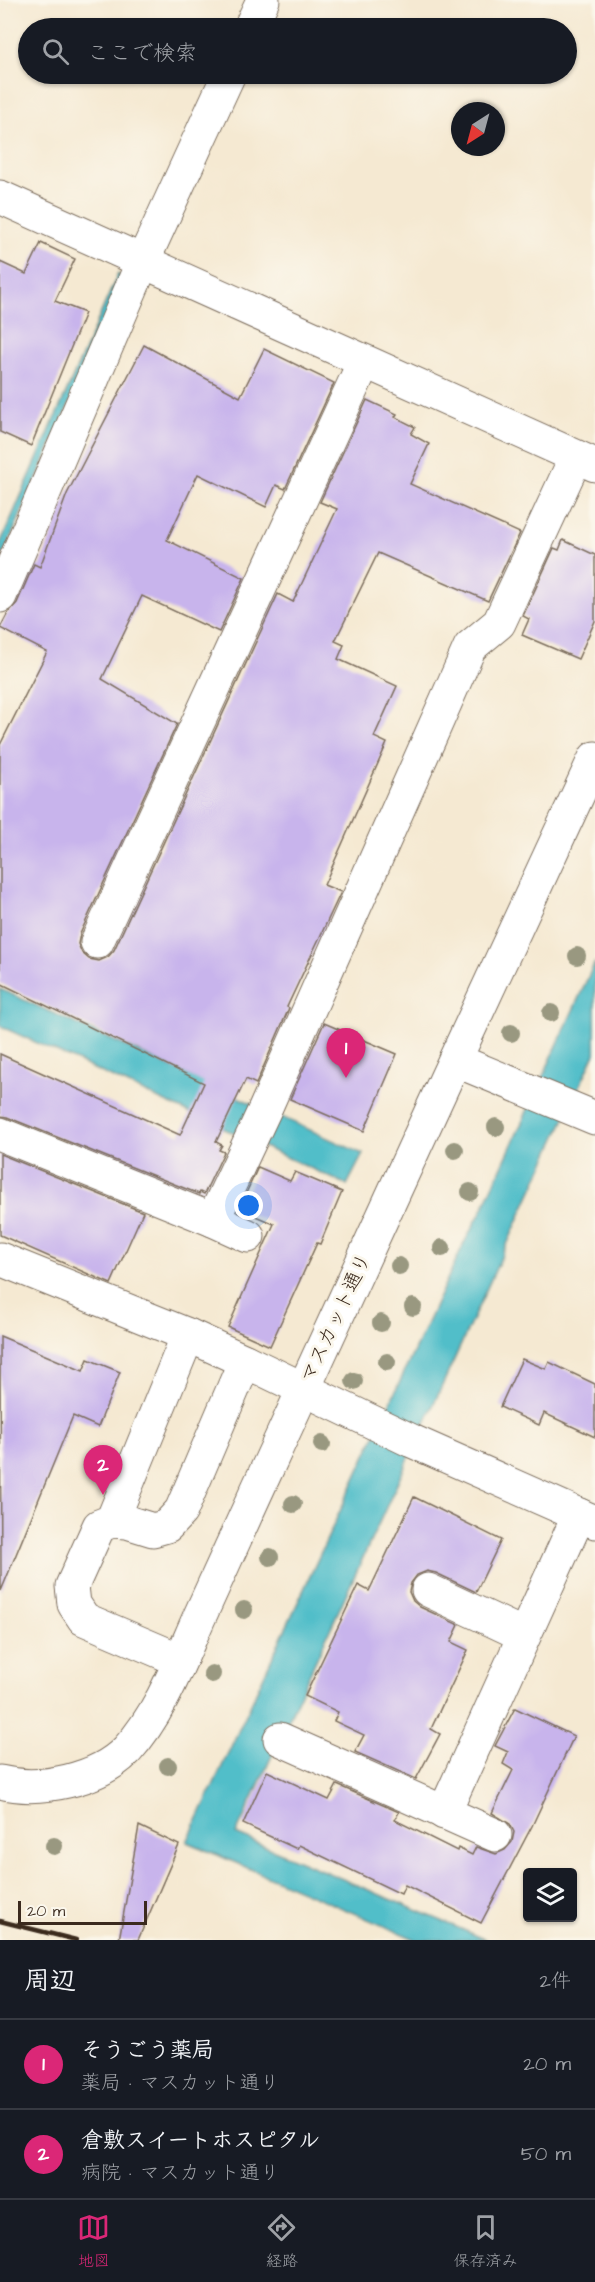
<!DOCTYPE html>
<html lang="ja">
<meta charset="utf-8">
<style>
:root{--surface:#171b24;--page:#242831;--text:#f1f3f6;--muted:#9ea1a6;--line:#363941;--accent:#db2777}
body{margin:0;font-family:"Architects Daughter","Klee One",sans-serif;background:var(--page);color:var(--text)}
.controls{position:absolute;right:18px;bottom:18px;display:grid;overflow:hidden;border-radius:6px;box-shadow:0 2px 4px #0004}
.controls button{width:54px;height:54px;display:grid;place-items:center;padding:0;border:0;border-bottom:2px solid var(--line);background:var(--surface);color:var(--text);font:30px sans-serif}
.compass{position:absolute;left:451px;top:102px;width:54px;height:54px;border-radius:50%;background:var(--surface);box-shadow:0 2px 4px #0004;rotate:216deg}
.scale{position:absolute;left:18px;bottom:15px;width:129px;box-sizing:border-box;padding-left:6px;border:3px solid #3b2a1e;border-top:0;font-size:16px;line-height:21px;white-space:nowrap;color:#3b2a1e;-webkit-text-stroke:4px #fbf7ec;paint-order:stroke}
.you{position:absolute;left:249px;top:1206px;width:21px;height:21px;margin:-15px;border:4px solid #fff;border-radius:50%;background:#1a73e8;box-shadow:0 0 0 9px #1a73e833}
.badge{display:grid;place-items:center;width:39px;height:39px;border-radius:50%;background:var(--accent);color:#fff;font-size:20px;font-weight:700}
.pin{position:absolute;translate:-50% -50px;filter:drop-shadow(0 2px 3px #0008)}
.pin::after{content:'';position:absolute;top:32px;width:21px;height:18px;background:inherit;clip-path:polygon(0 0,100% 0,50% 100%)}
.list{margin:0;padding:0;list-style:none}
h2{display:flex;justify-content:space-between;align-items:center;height:78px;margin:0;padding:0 24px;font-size:26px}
h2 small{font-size:20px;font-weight:400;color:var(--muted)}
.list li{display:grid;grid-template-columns:39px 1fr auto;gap:18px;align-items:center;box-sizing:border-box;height:90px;padding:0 24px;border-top:2px solid var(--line)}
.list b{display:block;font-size:22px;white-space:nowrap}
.list p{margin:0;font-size:20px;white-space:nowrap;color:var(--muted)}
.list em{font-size:20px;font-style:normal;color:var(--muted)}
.icon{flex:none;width:33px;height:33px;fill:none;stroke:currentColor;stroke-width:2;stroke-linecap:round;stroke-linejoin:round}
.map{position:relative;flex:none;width:595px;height:1940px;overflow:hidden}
.search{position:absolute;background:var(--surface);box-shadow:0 2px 4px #0004;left:18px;right:18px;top:18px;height:66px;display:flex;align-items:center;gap:15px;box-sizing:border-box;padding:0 21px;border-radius:33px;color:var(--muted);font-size:22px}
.sheet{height:258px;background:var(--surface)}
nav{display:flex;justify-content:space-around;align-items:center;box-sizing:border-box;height:84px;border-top:2px solid var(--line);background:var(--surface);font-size:16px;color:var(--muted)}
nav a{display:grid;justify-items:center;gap:3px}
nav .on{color:var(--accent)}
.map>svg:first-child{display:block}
.water{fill:#51bec9;stroke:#467474;stroke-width:1.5}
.building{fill:#c8b4ec}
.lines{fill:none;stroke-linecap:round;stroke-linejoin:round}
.minor-casing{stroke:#7c6d5d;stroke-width:35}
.minor{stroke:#fff;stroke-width:33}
.rail{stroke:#3b2a1e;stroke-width:4.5}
.tree{fill:#999880}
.labels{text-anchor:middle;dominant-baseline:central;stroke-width:6;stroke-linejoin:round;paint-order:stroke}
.street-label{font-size:20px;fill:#3b2a1e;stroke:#fbf7ec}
</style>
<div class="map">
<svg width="595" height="1940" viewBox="0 0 595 1940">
<rect width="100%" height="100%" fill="#fbf7ec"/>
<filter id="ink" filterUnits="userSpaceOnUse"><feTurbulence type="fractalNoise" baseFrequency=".0167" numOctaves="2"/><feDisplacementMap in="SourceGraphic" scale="12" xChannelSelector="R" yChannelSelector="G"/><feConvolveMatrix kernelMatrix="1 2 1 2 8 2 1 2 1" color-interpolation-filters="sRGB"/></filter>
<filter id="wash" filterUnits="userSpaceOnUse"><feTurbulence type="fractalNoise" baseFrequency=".008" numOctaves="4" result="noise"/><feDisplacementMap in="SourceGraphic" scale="24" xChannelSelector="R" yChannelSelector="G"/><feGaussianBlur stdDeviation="1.35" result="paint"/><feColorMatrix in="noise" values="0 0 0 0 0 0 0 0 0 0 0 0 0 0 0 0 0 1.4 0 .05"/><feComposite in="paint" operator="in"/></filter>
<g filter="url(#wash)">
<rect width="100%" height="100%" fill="#f5e9d2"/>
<!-- water -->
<g class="water">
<polygon points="118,274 124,279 0,562 0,544"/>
<polygon points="595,962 595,1053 236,1834 487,1940 417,1940 187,1842 464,1243 483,1208"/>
<polygon points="0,989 363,1154 347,1185 0,1026"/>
</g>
<g id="blocks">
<!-- building -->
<g class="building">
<polygon points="41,243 75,259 55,301 85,313 31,446 0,432 0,262 26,274"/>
<polygon points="144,345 240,397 264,349 334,383 285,489 276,485 266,507 198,474 167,540 244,578 219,632 142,596 102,679 177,724 80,934 78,944 82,953 89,959 99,961 108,957 114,950 278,594 293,602 337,509 320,502 367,400 397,414 395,417 415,427 411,434 429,444 410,484 520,533 488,601 378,553 335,641 344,645 338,659 397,686 374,737 387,743 324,885 341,892 287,1007 289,1008 256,1084 246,1079 216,1142 222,1145 219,1150 224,1152 204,1194 200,1192 199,1194 7,1117 0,1116 0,1054 180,1135 204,1083 0,983 0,745 47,652 0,628 8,613 17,603 34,564 40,567 67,494"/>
<polygon points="563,540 595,555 595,621 578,659 522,635 529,619 523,616 554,548 559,550"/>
<polygon points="324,1023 397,1054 364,1131 290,1099"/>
<polygon points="0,1154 143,1212 111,1284 0,1235"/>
<polygon points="258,1167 290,1181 295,1172 342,1192 320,1244 317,1243 270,1346 228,1327 274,1224 239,1209"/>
<polygon points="0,1336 83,1371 88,1359 120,1372 98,1427 73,1416 1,1591"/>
<polygon points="522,1359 546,1369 549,1362 595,1384 595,1437 544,1413 539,1425 500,1407"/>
<polygon points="414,1497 501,1540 476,1592 436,1573 427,1571 417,1575 411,1583 409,1592 413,1601 420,1607 459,1625 451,1642 468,1650 431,1729 440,1734 416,1779 355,1752 364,1735 334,1721 338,1712 305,1696 358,1585 369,1591"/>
<polygon points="515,1708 574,1736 532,1826 481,1923 405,1885 401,1894 299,1845 297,1849 243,1824 267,1771 329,1800 337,1785 399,1812 395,1820 457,1851 458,1848 472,1855 476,1847 496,1854 505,1850 512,1842 514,1832 510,1824 492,1813 513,1770 503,1764 508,1752 495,1746"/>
<polygon points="139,1826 179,1845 138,1940 119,1940"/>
</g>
</g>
</g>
<g filter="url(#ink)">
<use href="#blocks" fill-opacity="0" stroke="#7c6d5d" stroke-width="1.5"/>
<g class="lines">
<defs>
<g id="minor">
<polyline points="250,28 263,0"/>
<polyline points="0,197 595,465"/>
<polyline points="0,596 143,261 229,74"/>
<polyline points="97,942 364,362"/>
<polyline points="455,1060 595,1118"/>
<polyline points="0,1134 213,1220 265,1109 470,647 499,623 576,457"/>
<polyline points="213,1220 248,1236"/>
<polyline points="0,1259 188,1335 245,1361"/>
<polyline points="112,1521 188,1335"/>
<polyline points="428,1590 524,1635"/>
<polyline points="180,1660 84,1619 74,1604 72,1586 99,1526 112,1521 127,1522 153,1530 167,1526 181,1511 245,1361 412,1441 595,1522"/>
<polyline points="280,1739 495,1835"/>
<path d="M0 1782C40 1792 98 1780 127 1750 160 1714 179 1663 198 1620 225 1561 251 1503 278 1445 382 1215 489 987 595 758"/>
<polyline points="444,1813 579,1515"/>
</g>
</defs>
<!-- minor casing -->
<use href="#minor" class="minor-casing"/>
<!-- minor -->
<use href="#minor" class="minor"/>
<!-- rail -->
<polyline class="rail" points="0,1921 76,1940"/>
</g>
<!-- trees -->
<g class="tree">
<circle cx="577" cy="956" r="9"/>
<circle cx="551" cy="1013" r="9"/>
<circle cx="511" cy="1033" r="9"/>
<circle cx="496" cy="1127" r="9"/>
<circle cx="455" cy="1150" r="9"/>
<circle cx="470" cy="1192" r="9"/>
<circle cx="442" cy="1248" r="9"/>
<circle cx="399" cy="1266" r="9"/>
<circle cx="413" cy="1307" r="9"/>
<circle cx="381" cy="1323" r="9"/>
<circle cx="387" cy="1362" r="9"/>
<circle cx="354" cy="1381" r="9"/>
<circle cx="322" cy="1444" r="9"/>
<circle cx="293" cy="1504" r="9"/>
<circle cx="270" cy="1557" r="9"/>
<circle cx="244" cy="1610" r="9"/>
<circle cx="212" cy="1674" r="9"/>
<circle cx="168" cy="1766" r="9"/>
<circle cx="54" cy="1846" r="9"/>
</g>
</g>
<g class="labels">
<!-- street labels -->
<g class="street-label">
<text transform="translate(336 1318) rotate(-65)">マスカット通り</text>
</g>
</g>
</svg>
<div class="controls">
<button><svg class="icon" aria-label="layers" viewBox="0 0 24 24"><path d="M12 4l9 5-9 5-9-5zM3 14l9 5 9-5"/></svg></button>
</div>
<svg class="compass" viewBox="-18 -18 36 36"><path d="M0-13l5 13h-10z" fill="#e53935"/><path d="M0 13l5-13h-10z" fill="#9ea1a6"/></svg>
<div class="scale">20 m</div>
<div class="you"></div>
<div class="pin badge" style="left:346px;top:1078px">1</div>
<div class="pin badge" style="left:103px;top:1495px">2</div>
<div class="search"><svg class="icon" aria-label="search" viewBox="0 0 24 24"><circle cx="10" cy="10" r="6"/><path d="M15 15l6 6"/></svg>ここで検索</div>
</div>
<section class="sheet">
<h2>周辺<small>2件</small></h2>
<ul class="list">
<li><span class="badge">1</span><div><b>そうごう薬局</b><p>薬局 · マスカット通り</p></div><em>20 m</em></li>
<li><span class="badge">2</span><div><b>倉敷スイートホスピタル</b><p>病院 · マスカット通り</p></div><em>50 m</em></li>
</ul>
</section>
<nav>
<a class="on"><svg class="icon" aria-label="map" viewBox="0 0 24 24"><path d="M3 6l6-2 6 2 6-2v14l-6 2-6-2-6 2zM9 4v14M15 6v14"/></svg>地図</a>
<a><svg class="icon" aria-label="directions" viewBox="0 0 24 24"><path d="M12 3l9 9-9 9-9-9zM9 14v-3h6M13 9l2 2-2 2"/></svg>経路</a>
<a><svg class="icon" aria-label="saved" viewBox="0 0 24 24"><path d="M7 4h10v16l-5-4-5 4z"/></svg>保存済み</a>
</nav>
